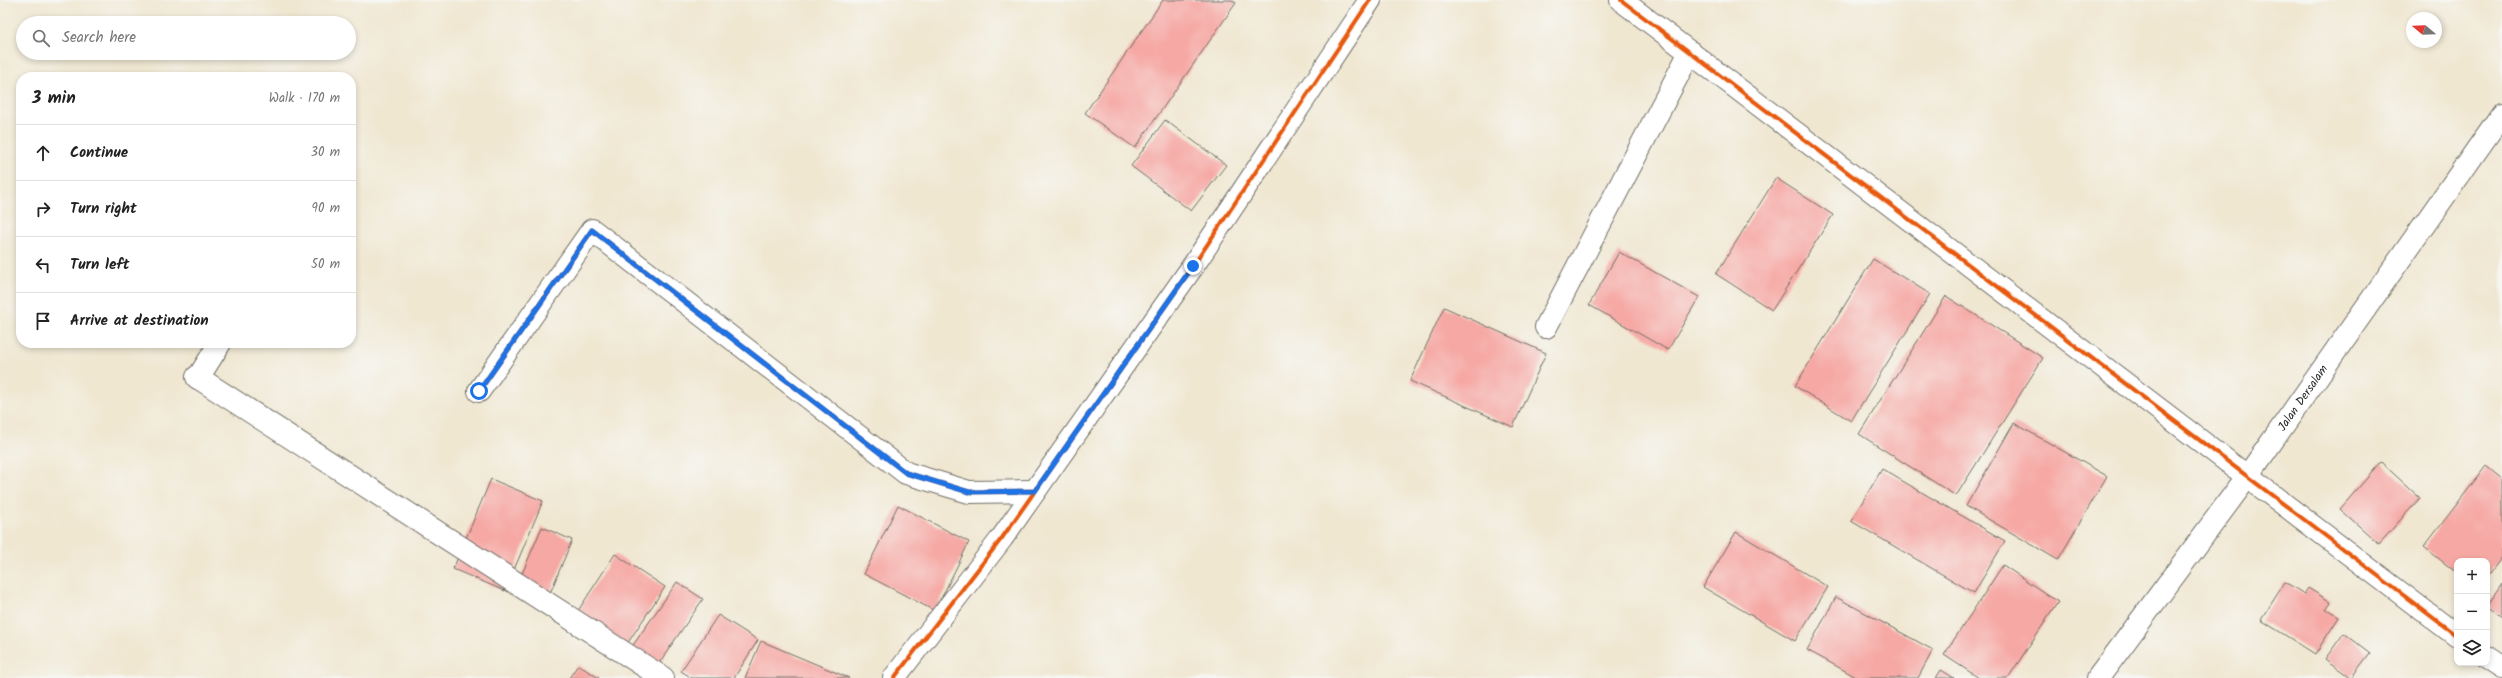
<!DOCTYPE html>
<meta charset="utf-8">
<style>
:root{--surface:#fff;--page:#f2f2f2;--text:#222;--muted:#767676;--line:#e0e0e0}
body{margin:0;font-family:Kalam,sans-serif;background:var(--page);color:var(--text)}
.controls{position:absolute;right:12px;bottom:12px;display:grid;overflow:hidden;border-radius:8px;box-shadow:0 2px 6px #0003}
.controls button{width:36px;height:36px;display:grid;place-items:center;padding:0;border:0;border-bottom:1px solid var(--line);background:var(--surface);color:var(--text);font:20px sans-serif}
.compass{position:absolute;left:2406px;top:12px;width:36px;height:36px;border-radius:50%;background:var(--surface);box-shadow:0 2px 6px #0003;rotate:289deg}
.stop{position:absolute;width:12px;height:12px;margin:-9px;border:3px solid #1a73e8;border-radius:50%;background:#fff}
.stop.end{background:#1a73e8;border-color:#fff;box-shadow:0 1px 4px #0008}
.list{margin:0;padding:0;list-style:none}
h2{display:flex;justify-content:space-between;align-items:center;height:52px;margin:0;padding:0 16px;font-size:17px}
h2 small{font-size:13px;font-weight:400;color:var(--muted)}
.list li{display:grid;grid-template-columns:26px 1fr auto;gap:12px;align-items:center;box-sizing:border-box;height:56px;padding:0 16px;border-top:1px solid var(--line)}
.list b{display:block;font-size:15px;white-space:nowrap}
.list em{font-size:13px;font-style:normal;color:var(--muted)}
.icon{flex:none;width:22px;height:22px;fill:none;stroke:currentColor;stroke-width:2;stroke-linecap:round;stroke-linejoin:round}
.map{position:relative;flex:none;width:2502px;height:678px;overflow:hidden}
.search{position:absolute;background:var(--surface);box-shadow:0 2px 6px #0003;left:16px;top:16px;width:340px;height:44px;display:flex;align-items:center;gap:10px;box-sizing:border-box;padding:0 14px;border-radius:22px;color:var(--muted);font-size:15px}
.panel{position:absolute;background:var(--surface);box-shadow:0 2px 6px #0003;left:16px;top:72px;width:340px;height:276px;border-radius:16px}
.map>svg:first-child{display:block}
.building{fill:#f6a8a4}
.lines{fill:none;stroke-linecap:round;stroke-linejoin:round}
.minor-casing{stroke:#706d65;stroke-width:24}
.major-casing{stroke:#706d65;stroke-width:24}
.minor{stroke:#fff;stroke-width:22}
.major{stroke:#fff;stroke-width:22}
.cycleway-casing{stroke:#f6f6f2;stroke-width:6}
.cycleway{stroke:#e8590c;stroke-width:4}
.route{stroke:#1a73e8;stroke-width:5}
.labels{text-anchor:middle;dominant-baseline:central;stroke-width:4;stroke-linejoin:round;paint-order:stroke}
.street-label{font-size:12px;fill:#2b2b2b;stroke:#f6f6f2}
</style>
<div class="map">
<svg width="2502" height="678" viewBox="0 0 2502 678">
<rect width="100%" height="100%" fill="#f6f6f2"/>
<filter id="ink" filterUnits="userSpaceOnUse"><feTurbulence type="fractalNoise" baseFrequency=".025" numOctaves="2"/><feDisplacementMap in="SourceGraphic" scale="8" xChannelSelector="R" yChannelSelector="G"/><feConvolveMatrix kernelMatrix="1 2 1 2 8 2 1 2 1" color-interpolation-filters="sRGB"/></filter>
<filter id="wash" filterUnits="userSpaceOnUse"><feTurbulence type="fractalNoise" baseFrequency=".012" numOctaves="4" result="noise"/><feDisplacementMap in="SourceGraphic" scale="16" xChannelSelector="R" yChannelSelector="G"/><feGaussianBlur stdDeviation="0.9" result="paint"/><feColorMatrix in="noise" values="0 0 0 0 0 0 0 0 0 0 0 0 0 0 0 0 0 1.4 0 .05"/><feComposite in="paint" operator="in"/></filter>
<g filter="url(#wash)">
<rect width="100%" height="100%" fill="#f0e7d1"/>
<g id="blocks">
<!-- building -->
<g class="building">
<polygon points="1163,0 1232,0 1236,3 1135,148 1085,113"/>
<polygon points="1165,120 1226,165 1191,211 1131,166"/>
<polygon points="1776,178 1833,215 1772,310 1716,274"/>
<polygon points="1619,252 1699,297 1668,350 1589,305"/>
<polygon points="1873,259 1930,294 1851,421 1795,386"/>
<polygon points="1946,296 2043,358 1956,496 1859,434"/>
<polygon points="1444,307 1546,353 1513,427 1410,381"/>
<polygon points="2014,423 2107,476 2058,560 1966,506"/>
<polygon points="2381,462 2420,498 2379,544 2340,509"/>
<polygon points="2486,466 2502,479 2502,557 2487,577 2487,561 2457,561 2457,573 2424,547"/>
<polygon points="1882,469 2005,541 1974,593 1851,521"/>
<polygon points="491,479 543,501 505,591 453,569"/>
<polygon points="898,505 969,542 935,611 864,574"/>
<polygon points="542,527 572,540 546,603 515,590"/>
<polygon points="1736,532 1828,587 1795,641 1703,587"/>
<polygon points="615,554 665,587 619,656 570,623"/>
<polygon points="2003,565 2058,602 2008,678 1979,678 1944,655"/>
<polygon points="677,582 703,599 655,669 629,651"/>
<polygon points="2285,582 2304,594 2308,588 2331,602 2326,609 2339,617 2315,654 2261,620"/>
<polygon points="2502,584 2502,617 2487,606"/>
<polygon points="1836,597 1933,650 1918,678 1858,678 1807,650"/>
<polygon points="718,615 758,640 734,678 692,678 681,671"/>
<polygon points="2344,633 2370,653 2351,678 2325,659"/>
<polygon points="761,641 849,678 745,678"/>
<polygon points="578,665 599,678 569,678"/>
<polygon points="1941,670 1954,678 1936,678"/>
</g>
</g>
</g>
<g filter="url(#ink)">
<use href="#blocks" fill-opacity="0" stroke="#706d65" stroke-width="1"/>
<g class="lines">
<defs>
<g id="minor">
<polyline points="1621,0 2457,636"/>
<polyline points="1546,327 1690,52"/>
<polyline points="197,377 663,678"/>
<polyline points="198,378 220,343"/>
<polyline points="479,391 592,230 906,473 969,492 1035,491"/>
<polyline points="2487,657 2502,667"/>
<polyline points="894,678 1002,538 1193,266 1370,0"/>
</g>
<g id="major">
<path id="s1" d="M2098 678 2247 477 2502 114"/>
</g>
</defs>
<!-- minor casing -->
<use href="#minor" class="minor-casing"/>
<!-- major casing -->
<use href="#major" class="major-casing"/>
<!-- minor -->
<use href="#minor" class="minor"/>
<!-- major -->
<use href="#major" class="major"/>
<defs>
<g id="cycleway">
<polyline points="1621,0 2457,636"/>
<polyline points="479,391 592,230 906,473 969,492 1035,491"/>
<polyline points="894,678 1002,538 1193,266 1370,0"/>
</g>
</defs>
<!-- cycleway casing -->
<use href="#cycleway" class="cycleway-casing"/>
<!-- cycleway -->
<use href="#cycleway" class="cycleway"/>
</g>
</g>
<g class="lines" filter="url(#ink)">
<!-- route -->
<polyline class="route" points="479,391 592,230 906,473 969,492 1035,491 1193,266"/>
</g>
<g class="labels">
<!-- street labels -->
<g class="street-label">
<text stroke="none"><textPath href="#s1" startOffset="347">Jalan Dersalam</textPath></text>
</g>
</g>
</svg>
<div class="controls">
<button>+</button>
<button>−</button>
<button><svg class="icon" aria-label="layers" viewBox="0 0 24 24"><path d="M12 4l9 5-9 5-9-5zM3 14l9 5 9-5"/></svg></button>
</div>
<svg class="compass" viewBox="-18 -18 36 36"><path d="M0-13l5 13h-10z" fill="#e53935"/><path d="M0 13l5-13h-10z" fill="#767676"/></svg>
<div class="stop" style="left:479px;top:391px"></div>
<div class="stop end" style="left:1193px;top:266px"></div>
<div class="search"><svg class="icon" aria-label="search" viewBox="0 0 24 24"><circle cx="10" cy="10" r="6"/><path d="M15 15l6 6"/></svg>Search here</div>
<section class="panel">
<h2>3 min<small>Walk · 170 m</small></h2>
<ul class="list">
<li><svg class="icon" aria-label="ahead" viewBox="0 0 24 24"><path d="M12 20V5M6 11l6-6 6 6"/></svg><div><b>Continue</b></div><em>30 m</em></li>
<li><svg class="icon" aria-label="right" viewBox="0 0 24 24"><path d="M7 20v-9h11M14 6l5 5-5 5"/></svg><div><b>Turn right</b></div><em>90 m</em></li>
<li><svg class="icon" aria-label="left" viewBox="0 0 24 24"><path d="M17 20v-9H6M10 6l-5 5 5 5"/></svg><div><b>Turn left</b></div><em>50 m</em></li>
<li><svg class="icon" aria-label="arrive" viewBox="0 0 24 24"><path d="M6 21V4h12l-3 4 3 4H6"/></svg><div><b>Arrive at destination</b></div></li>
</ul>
</section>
</div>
